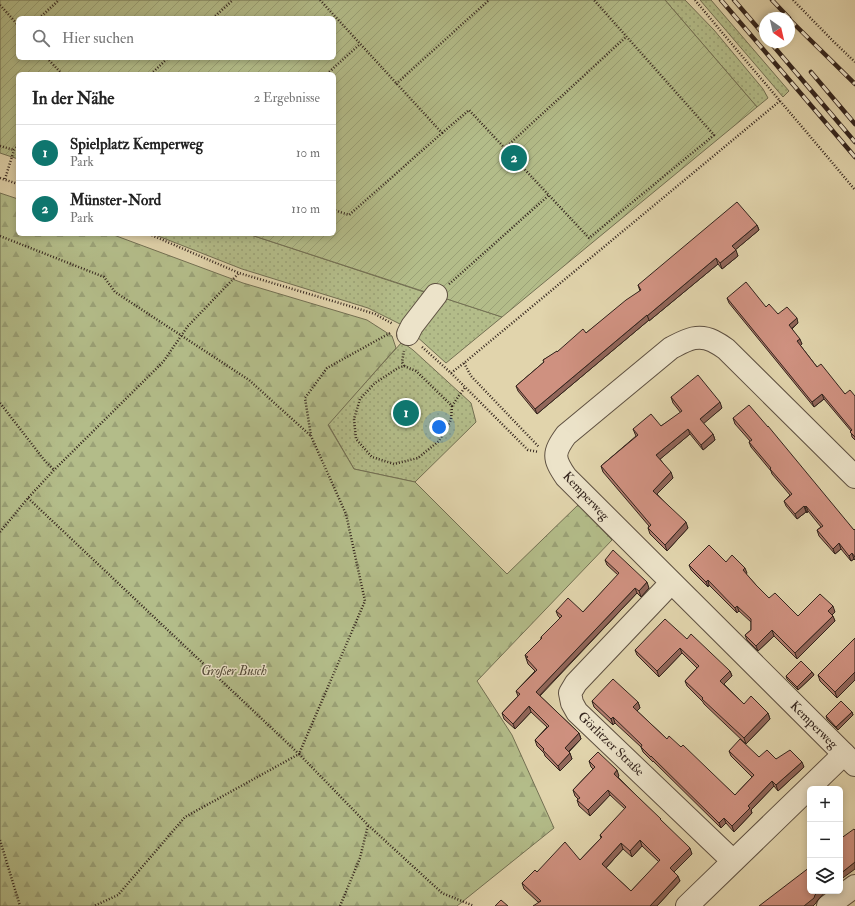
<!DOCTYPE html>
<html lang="de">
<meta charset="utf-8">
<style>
:root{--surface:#fff;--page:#f2f2f2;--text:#222;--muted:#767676;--line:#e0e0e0;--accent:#0f766e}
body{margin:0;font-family:"IM FELL Double Pica",serif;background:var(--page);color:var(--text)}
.controls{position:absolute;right:12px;bottom:12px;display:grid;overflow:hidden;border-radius:6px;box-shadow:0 2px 6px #0003}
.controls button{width:36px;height:36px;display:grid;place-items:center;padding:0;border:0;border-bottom:1px solid var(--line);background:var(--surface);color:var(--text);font:20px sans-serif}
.compass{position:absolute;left:759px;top:12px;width:36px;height:36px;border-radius:50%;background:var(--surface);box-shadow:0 2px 6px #0003;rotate:146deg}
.you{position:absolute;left:439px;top:427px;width:14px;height:14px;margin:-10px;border:3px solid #fff;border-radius:50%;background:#1a73e8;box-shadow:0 0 0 6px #1a73e833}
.badge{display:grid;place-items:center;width:26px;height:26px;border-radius:50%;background:var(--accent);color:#fff;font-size:13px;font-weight:700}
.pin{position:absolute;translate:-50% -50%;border:2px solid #fff;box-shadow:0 1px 4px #0006}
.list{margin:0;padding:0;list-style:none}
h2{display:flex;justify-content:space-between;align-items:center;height:52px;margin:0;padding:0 16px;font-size:17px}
h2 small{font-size:13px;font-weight:400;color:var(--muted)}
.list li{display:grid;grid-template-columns:26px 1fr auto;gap:12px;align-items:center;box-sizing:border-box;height:56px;padding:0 16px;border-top:1px solid var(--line)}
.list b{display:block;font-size:15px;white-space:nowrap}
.list p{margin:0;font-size:13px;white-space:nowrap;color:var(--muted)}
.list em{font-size:13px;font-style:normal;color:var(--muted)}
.icon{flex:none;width:22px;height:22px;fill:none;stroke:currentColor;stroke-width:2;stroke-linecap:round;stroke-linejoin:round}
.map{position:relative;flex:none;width:855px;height:906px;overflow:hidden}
.search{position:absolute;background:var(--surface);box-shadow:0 2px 6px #0003;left:16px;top:16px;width:320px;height:44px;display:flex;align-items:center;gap:10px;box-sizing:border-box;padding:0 14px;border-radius:6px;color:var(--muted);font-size:15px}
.panel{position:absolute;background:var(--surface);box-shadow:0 2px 6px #0003;left:16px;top:72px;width:320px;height:164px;border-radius:6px}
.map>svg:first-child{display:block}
.grass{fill:url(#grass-dots);stroke:#737053}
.forest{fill:url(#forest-firs);stroke:#737053}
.garden{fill:url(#garden-furrows);stroke:#737053;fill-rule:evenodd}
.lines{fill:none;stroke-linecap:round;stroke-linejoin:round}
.minor-casing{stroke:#5e5041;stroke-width:24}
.path{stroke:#33241d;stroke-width:2.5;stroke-dasharray:1 2;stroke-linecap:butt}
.minor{stroke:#ece3c9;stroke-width:22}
.rail-casing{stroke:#33241d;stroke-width:4.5}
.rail{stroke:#ece3c9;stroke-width:3;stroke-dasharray:9;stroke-linecap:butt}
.wall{fill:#b27d6e;stroke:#33241d;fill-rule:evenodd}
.shaded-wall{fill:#91665a;stroke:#33241d}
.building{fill:#cf9180;stroke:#33241d;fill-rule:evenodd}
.labels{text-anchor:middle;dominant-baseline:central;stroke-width:3;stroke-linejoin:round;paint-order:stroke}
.street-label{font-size:13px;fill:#33241d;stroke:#ece3c9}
.park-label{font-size:13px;font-style:italic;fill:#534a38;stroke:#ece3c9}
</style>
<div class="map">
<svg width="855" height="906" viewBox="0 0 855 906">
<defs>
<pattern id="grass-dots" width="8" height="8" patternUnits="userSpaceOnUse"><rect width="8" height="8" fill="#b3bc89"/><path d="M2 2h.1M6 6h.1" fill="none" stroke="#9aa176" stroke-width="1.8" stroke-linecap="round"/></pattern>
<pattern id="forest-firs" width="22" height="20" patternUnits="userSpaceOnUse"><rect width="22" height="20" fill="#b3bc89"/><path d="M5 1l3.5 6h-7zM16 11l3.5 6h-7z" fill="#9aa176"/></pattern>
<pattern id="garden-furrows" width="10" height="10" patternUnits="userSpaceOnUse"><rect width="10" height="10" fill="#b3bc89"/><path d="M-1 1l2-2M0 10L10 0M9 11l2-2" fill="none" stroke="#9aa176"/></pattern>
</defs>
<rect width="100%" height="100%" fill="#e1d4ac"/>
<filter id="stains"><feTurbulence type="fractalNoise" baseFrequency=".005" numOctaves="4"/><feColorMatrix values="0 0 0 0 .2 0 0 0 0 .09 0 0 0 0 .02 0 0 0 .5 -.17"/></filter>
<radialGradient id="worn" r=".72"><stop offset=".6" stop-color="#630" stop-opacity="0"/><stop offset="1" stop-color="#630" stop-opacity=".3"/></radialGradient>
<!-- grass -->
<g class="grass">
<polygon points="665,0 685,0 714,30 763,89 768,98 757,107"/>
<polygon points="700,0 711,0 789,91 783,97"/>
<polygon points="153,234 248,234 433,295 406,327 368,308 242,269"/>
<polygon points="441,297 502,317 446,363 415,335"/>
<polygon points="402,342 413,350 471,403 476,422 415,482 354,469 328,424"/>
</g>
<!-- forest -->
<polygon class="forest" points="0,193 18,199 18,234 111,234 243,283 367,320 392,336 396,348 328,425 354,469 415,482 507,574 578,505 612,540 477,681 512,735 554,828 457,906 0,906"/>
<!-- garden -->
<path class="garden" d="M0 0H665L757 107 502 317 248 234H334V74H18V159L0 153ZM18 18H334V58H18Z"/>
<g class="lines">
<defs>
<g id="minor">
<polyline points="408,334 412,326 436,295"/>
<path d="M855 477 726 349C722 346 717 343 713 341 697 333 685 341 671 348L566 435C553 453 553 458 566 477L855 765"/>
<polyline points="671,583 576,683 570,693 572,703 577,712 733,861"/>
<polyline points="687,906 844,754"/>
<polyline points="828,906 855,886"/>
</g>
</defs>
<!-- minor casing -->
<use href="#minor" class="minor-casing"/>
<!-- path -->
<g class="path">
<polyline points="320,0 442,133 349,215 334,210"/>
<path d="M695 0C748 64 802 126 855 190"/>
<polyline points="793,0 834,42 855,62"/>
<polyline points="0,5 18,25"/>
<polyline points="39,18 59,0"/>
<polyline points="213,18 233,0"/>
<polyline points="47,58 62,74"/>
<polyline points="151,74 168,58"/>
<polyline points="327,74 360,44"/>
<polyline points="396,84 489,0"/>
<polyline points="442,133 469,110 589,238 714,135 594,0"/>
<polyline points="0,146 14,150"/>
<polyline points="505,148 626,37"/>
<polyline points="0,178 18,184"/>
<polyline points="5,179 14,150 18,146"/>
<polyline points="149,234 239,273 346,305 375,314 393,324"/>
<polyline points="0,236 104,277 115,292 249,380 311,436"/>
<polyline points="449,284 549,195"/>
<polyline points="390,333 327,368 305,398 311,436 346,514 365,601 299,754 368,825 442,893 474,906"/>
<polyline points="422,347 451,373 528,450 539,452"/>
<polyline points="464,363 471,376 539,447"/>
<polyline points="404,366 402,362 404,351"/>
<polyline points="451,373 464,363 781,100"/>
<polyline points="0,403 45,461 54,470"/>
<polyline points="452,406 451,420 439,441 418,458 394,464 372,457 356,439 354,419 360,399 375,383 398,368 404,366 416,371 452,406 465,387"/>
<polyline points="28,498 299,754 185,817 118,895 94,906"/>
<polyline points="0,532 28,498 54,470 163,362 188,326 239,273"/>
<polyline points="0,840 20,906"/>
<polyline points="340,906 360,858 368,825"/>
</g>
<!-- minor -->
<use href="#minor" class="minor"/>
<defs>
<g id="rail">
<polyline points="721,0 855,157"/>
<polyline points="734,0 765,36"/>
<polyline points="772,0 789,18"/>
<polyline points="789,19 855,84"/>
<polyline points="770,42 855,142"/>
<polyline points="811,72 855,124"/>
</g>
</defs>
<!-- rail casing -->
<use href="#rail" class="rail-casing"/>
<!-- rail -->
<use href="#rail" class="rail"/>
</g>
<!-- wall -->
<g class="wall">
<polygon points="757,225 759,230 735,250 738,256 722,269 718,264 649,321 649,320 537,414 518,391 516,386 544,362 543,360 557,352 586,333 640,291 638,285"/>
<polygon points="727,298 766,307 778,314 798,323 792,329 802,344 800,345 817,367 845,394 855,396 855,440 852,437 851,431 824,399 814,407 729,303"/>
<polygon points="671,397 722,408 703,423 713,434 715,440 703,450 690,434 660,459 673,478 657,494 688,528 667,551 650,534 648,528 649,526 603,472 601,466 636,436 633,429 661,426 681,413 673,403"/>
<polygon points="733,418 854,530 855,529 855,560 854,559 851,561 841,549 835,554 819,536 817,530 821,527 808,511 807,513 806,512 797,519 786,506 784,501 790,495 772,474 771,471 751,447 749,442 750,441 735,424"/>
<polygon points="605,560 649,588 641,597 637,593 540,696 579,733 581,739 569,752 572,759 560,771 545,756 544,753 537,746 535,740 547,727 531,712 515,729 504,719 502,713 518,696 516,691 535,671 528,664 525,655 541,639 541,637 560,618 558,616 556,611 583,612 618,575 607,565"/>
<polygon points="726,562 747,573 746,574 756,585 769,598 798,616 835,612 832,615 835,621 797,659 774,636 758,651 747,640 745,635 751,630 751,622 739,611 737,613 709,585 708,587 691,570 689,565"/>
<polygon points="687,639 730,671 732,676 724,684 744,704 768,713 770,719 746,744 704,704 703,702 687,686 685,681 697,668 682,653 659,677 637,655 635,650"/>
<polygon points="812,672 814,675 798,690 787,679 786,676"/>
<polygon points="818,675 855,680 837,698 820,681"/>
<polygon points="592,701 638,702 640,708 637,711 667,739 681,747 735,795 752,777 731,756 729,751 759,757 776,759 804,767 778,791 774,786 751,810 752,813 734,832 726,823 721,828 653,761 653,762 643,752 641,747 615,723 613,725 594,707"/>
<polygon points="852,712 853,715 838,730 827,719 826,716"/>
<path d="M589 761 619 776 618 777 661 820 692 854 674 872 680 881 657 906 538 902 524 889 522 883 537 872 580 860 601 838 600 835 625 809 610 795 590 816 579 806 577 800 578 799 575 796 573 790 593 769 591 767ZM642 846 659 862 631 891 606 868 623 849 632 857Z"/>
</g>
<!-- shaded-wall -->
<g class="shaded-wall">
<polygon points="757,225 759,230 734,251 732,246"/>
<polygon points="736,250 738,256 722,269 720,263"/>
<polygon points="716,258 718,264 649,321 647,316"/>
<polygon points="647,315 649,320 537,414 535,409"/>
<polygon points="797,318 798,323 790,330 789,325"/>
<polygon points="800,339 802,344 799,347 797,341"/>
<polygon points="822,394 824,399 814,407 812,402"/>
<polygon points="720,402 722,408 702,425 700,419"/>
<polygon points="688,429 690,434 658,461 656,455"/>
<polygon points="713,434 715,440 703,450 701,445"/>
<polygon points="671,472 673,478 655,496 653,491"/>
<polygon points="804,506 806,512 797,519 795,514"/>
<polygon points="806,506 808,511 807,513 805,507"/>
<polygon points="686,522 688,528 667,551 665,545"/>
<polygon points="839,543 841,549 835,554 833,549"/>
<polygon points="852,553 854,559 851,561 849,556"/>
<polygon points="745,568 747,573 745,576 743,570"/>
<polygon points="708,580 709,585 708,587 706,582"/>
<polygon points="647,582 649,588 641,597 639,591"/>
<polygon points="635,588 637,593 538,697 536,692"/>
<polygon points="737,606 739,611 737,613 735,608"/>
<polygon points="833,606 835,612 830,617 828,611"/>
<polygon points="833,616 835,621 797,659 795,653"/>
<polygon points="772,630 774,636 758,651 756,646"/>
<polygon points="680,648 682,653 659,677 657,671"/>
<polygon points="730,671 732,676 722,686 720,681"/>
<polygon points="812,672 814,675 798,690 797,687"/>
<polygon points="855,672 855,680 837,698 835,692"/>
<polygon points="638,702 640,708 635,713 633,707"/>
<polygon points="529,706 531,712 515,729 513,724"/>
<polygon points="852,712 853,715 838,730 836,727"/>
<polygon points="768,713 770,719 746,744 744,738"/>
<polygon points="613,717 615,723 613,725 611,719"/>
<polygon points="579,733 581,739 567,753 565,748"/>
<polygon points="570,753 572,759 560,771 558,766"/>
<polygon points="802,762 804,767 778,791 776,785"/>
<polygon points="617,770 619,776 616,779 614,774"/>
<polygon points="772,781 774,786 751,810 752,813 734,832 732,826 748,806"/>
<polygon points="608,790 610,795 590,816 588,810"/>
<polygon points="724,818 726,823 721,828 719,823"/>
<polygon points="640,840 642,846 632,857 630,851"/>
<polygon points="621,843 623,849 604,870 602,864"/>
<polygon points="690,848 692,854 672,874 670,868"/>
<polygon points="855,862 855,869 840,880 840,874"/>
<polygon points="678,876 680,881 657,906 650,906"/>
<polygon points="819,891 826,891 817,901 816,903 813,906 804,906"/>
</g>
<!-- building -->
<g class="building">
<polygon points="737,202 757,225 732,246 736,250 720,263 716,258 647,316 647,315 535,409 516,386 544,362 543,360 557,351 557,352 583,329 586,333 626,300 641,290 638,285"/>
<polygon points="746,282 766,307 769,304 778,314 787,307 797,318 789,325 800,339 797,341 817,367 821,364 845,394 850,390 855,396 855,437 850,432 852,430 822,394 812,402 727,298"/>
<polygon points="698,375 720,402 700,419 713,434 701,445 688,429 656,455 671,472 653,491 686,522 665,545 648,528 651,525 601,466 638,435 633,429 651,414 661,426 682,411 671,397"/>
<polygon points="749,405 768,427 768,426 854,530 855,529 855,557 852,553 849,556 839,543 833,549 817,530 823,526 806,506 805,507 804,506 795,514 784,501 792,494 770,469 771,468 749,442 752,440 733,418"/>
<polygon points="709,545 726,562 732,555 745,568 743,570 756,585 769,598 775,593 798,616 820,594 833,606 828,611 833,616 795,653 772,630 756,646 745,635 751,630 751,619 737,606 735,608 708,580 706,582 689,565"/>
<polygon points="613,550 647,582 639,591 635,588 536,692 579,733 565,748 570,753 558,766 543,750 544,749 535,740 549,726 529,706 513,724 502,713 520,694 516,691 537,670 526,658 528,657 525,655 542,638 541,637 562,616 556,611 568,598 583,612 619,573 605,560"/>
<polygon points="665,619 687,639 691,634 730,671 720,681 744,704 751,696 768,713 744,738 702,699 703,698 685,681 699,666 680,648 657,671 635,650"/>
<polygon points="855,638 855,672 835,692 818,675"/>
<polygon points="801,661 812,672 797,687 786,676"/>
<polygon points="613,679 638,702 633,707 667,739 669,736 681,747 683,745 735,795 754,775 729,751 740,739 759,757 767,750 776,759 790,750 802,762 776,785 772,781 748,806 750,808 732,826 724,818 719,823 651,756 651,757 641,747 642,745 613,717 611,719 592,701"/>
<polygon points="841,701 852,712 836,727 826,716"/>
<path d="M598 752 617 770 614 774 661 819H660L690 848 670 868 678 876 650 906H533L541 901 522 883 535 870 537 872 565 842 580 860 602 837 600 835 626 807 608 790 588 810 577 800 580 798 573 790 595 767 589 761ZM640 840 660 860 631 891 602 864 621 843 630 851Z"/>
<polygon points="854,829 855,830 855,862 840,874 840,839"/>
<polygon points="810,867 810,891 819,891 815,895 814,898 804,906 759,906"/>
<polygon points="501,900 508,906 495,906"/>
</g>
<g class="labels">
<!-- street labels -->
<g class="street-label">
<text transform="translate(586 496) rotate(47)">Kemperweg</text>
<text transform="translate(814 725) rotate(45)">Kemperweg</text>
<text transform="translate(611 744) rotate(44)">Görlitzer Straße</text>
</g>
<!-- park labels -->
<g class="park-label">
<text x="234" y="671">Großer Busch</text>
</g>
</g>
<rect width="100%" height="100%" filter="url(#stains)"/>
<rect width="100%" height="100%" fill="url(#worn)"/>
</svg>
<div class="controls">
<button>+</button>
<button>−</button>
<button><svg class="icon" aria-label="layers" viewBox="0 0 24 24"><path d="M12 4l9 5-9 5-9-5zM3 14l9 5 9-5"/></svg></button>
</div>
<svg class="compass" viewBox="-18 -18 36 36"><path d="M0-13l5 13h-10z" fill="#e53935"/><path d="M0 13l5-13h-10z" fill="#767676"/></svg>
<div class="you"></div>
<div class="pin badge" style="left:406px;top:413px">1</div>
<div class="pin badge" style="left:514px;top:158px">2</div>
<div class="search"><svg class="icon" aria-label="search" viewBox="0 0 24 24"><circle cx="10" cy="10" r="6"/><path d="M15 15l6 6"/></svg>Hier suchen</div>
<section class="panel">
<h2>In der Nähe<small>2 Ergebnisse</small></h2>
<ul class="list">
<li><span class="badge">1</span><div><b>Spielplatz Kemperweg</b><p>Park</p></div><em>10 m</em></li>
<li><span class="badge">2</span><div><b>Münster-Nord</b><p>Park</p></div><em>110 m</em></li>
</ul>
</section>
</div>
